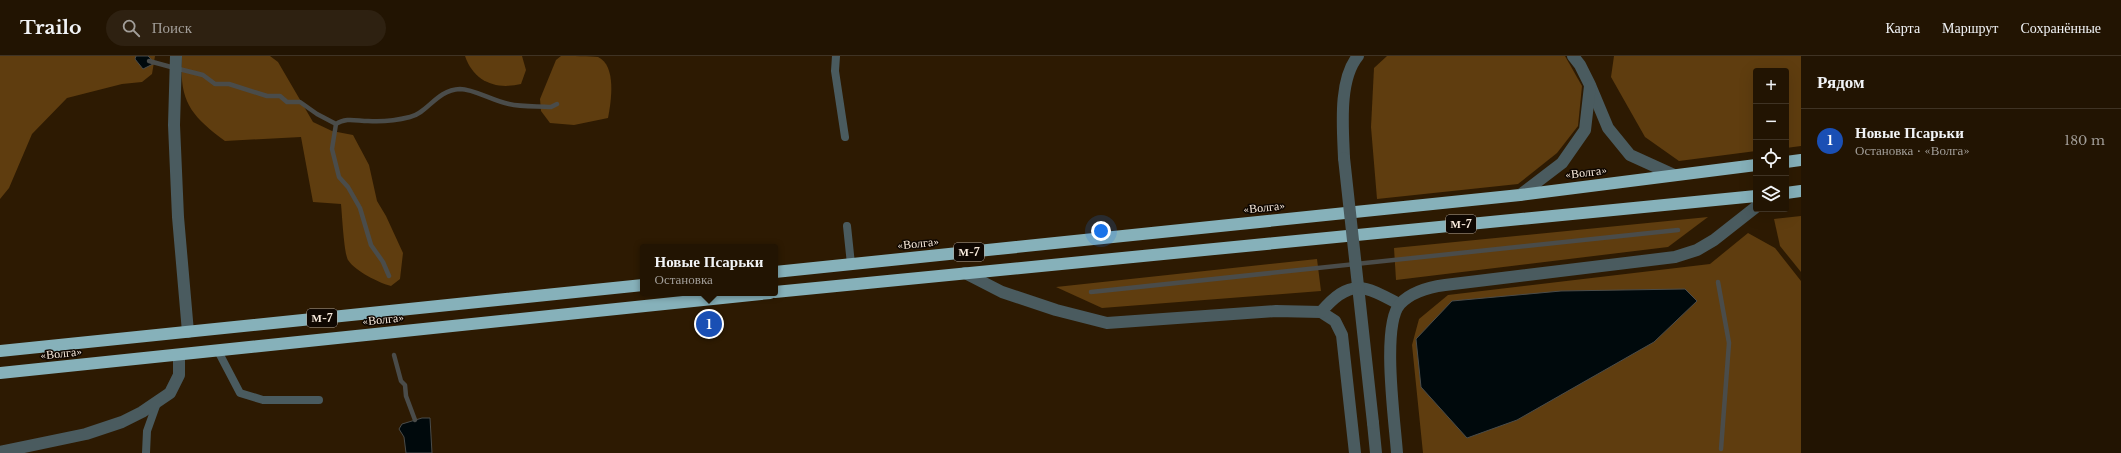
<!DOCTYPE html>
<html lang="ru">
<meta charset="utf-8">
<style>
:root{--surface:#221402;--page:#2e2111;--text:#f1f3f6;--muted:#a29e99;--line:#3f3324;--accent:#0b8043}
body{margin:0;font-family:"Libre Baskerville",serif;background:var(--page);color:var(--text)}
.controls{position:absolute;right:12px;top:12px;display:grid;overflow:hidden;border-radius:4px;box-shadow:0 4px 16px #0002}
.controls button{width:36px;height:36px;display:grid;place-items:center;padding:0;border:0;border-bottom:1px solid var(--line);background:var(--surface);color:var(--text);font:20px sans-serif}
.you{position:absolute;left:1101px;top:175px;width:14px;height:14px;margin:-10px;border:3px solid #fff;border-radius:50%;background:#1a73e8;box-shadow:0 0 0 6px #1a73e833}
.badge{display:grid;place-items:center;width:26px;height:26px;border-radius:50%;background:var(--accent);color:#fff;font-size:13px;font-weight:700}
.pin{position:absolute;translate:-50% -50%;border:2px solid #fff;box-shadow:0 1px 4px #0006}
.popup{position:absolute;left:640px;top:188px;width:138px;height:52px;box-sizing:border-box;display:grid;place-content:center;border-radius:4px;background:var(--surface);filter:drop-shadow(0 1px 3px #0005);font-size:13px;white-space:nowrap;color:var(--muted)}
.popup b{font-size:15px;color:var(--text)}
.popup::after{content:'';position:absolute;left:50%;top:100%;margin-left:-8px;border:8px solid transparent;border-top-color:var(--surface)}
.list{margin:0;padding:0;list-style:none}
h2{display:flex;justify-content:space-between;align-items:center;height:52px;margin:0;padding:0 16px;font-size:17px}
h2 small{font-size:13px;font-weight:400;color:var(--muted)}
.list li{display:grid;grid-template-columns:26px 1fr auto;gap:12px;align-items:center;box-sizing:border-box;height:64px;padding:0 16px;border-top:1px solid var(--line)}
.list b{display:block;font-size:15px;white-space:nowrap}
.list p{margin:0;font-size:13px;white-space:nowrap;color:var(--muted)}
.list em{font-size:13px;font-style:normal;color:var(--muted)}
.icon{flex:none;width:22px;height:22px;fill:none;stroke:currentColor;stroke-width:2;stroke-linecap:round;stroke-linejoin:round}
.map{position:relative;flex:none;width:1801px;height:397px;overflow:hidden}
header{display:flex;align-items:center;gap:24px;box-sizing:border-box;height:56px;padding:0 20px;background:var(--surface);border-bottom:1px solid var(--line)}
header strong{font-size:19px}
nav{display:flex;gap:22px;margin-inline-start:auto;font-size:14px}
.search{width:280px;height:36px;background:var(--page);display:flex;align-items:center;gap:10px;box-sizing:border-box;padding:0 14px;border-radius:22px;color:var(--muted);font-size:15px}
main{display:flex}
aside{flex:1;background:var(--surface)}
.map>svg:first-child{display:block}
.green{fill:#5f3d0f}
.water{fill:#00090c;stroke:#4a4c4a}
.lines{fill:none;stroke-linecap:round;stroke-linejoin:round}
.stream{stroke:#4a4c4a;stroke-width:4.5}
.lane{stroke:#4a5b5f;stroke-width:8}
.street{stroke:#4a5b5f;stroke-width:12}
.highway{stroke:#86b1ba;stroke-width:12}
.street-bridge{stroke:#4a5b5f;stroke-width:12}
.labels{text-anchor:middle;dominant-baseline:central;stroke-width:3;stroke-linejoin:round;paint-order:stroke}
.shield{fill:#0f0701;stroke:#b2a69a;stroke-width:1}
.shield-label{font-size:11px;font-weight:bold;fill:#f8eadc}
.street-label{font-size:12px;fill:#f8eadc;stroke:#0f0701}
</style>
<header>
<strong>Trailo</strong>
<div class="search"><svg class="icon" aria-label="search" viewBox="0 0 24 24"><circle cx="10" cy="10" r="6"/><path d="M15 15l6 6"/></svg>Поиск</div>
<nav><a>Карта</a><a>Маршрут</a><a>Сохранённые</a></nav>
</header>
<main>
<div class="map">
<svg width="1801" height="397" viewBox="0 0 1801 397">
<rect width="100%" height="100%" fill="#2d1a02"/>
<!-- green -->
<g class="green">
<polygon points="0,0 155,0 152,18 142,26 122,28 67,42 32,78 9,132 0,143"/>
<path d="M182 0H270L278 6 313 66 332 75 353 79 369 109 377 145 386 160 403 197 400 223 391 230C379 227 355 215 348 204 344 197 342 158 341 148L313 146 301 81 225 85C190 59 179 45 182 0Z"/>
<path d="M465 0H522L526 14 521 28C496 34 474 26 465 0Z"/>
<path d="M561 0C570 0 591 0 598 1 617 10 611 46 608 62L574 69 550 67 541 55 540 43 556 4Z"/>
<polygon points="1387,0 1565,0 1582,30 1578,70 1557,97 1518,128 1377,143 1371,71 1374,12"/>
<polygon points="1614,0 1801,0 1801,90 1786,92 1786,15 1756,15 1756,95 1679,105 1645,81 1611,21"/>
<polygon points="1801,160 1801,216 1780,190 1774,163"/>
<polygon points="1708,161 1668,191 1396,224 1394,192"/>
<polygon points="1748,177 1775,192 1801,225 1801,397 1423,397 1412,289 1419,263 1448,239 1710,208"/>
<polygon points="1317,203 1321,235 1102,252 1056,231"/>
</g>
<!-- water -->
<g class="water">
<polygon points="136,0 148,0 155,7 143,13 135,3"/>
<polygon points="1685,233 1697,245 1654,286 1517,364 1467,382 1421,331 1416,283 1452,245 1561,235"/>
<polygon points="422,362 430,362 432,397 406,397 404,381 399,373 402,368"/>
</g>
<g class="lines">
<!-- stream -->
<g class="stream">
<polyline points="149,5 171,11"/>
<polyline points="179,13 203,19 215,28 229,28 267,40 280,40 287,46 300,46 317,58 336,68"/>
<path d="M389 220 383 206 371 189 360 152 348 131 339 121 332 93 336 68C346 61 357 65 368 65 382 66 398 64 410 61 428 57 436 34 460 33 474 33 493 45 509 48 522 51 537 50 551 51L557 48"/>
<polyline points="1718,226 1729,287 1721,393"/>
<polyline points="1091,236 1678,174"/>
<polyline points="394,299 401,325 405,329 406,340 415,364"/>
</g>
<!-- lane -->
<g class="lane">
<polyline points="836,0 835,15 845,81"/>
<polyline points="847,170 851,208"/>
<polyline points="218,295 240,337 263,344 319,344"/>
<polyline points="146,397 147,375 157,347"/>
</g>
<!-- street -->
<g class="street">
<polyline points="176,0 174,69 178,161 188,276"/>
<polyline points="1573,0 1580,9 1590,29 1608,72 1630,99 1674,119"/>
<path d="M1344 102C1343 73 1338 24 1358 0"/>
<polyline points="1520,139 1562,107 1585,74 1590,30"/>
<polyline points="965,217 1002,236 1056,254 1107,267 1276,255 1321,256 1335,265 1342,279 1355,397"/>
<path d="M1321 256C1350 222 1364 229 1399 248"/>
<polyline points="1373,367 1376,397"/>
<polyline points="0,396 86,378 122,366 142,356 170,337 179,319 179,299"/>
<path d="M1397 397C1395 367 1381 269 1400 248 1411 236 1430 231 1445 229L1675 201 1697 194 1714 184 1756 151"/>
</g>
<!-- highway -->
<g class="highway">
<polyline points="1786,106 1801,104"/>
<polyline points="1786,137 1801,135"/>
<polyline points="775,216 1520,139 1756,109"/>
<polyline points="775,236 1756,140"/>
<polyline points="0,295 643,229"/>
<polyline points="0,317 770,237"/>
</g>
<!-- street-bridge -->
<polyline class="street-bridge" points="1344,102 1373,367"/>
</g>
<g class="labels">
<!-- shield labels -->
<g class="shield">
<rect x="1446" y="159" width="30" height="18" rx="3"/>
<rect x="954" y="187" width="30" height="18" rx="3"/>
<rect x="307" y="253" width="30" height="18" rx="3"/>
</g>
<g class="shield-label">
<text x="1461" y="168">М-7</text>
<text x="969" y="196">М-7</text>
<text x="322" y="262">М-7</text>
</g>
<!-- street labels -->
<g class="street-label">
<text transform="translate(1586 116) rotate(-7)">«Волга»</text>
<text transform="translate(1264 151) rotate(-6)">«Волга»</text>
<text transform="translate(918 187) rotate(-6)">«Волга»</text>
<text transform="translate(383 263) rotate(-6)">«Волга»</text>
<text transform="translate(61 297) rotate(-6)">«Волга»</text>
</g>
</g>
</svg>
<div class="controls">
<button>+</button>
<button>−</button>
<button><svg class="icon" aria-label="locate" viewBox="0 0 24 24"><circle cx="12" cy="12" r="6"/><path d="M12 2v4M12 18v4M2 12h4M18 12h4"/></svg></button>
<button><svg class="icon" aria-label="layers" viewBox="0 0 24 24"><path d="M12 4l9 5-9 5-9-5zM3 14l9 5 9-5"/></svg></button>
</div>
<div class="you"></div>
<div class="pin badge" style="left:709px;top:268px;background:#1a4fb4">1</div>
<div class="popup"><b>Новые Псарьки</b>Остановка</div>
</div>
<aside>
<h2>Рядом<small></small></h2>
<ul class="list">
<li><span class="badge" style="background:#1a4fb4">1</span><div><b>Новые Псарьки</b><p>Остановка · «Волга»</p></div><em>180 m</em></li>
</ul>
</aside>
</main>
